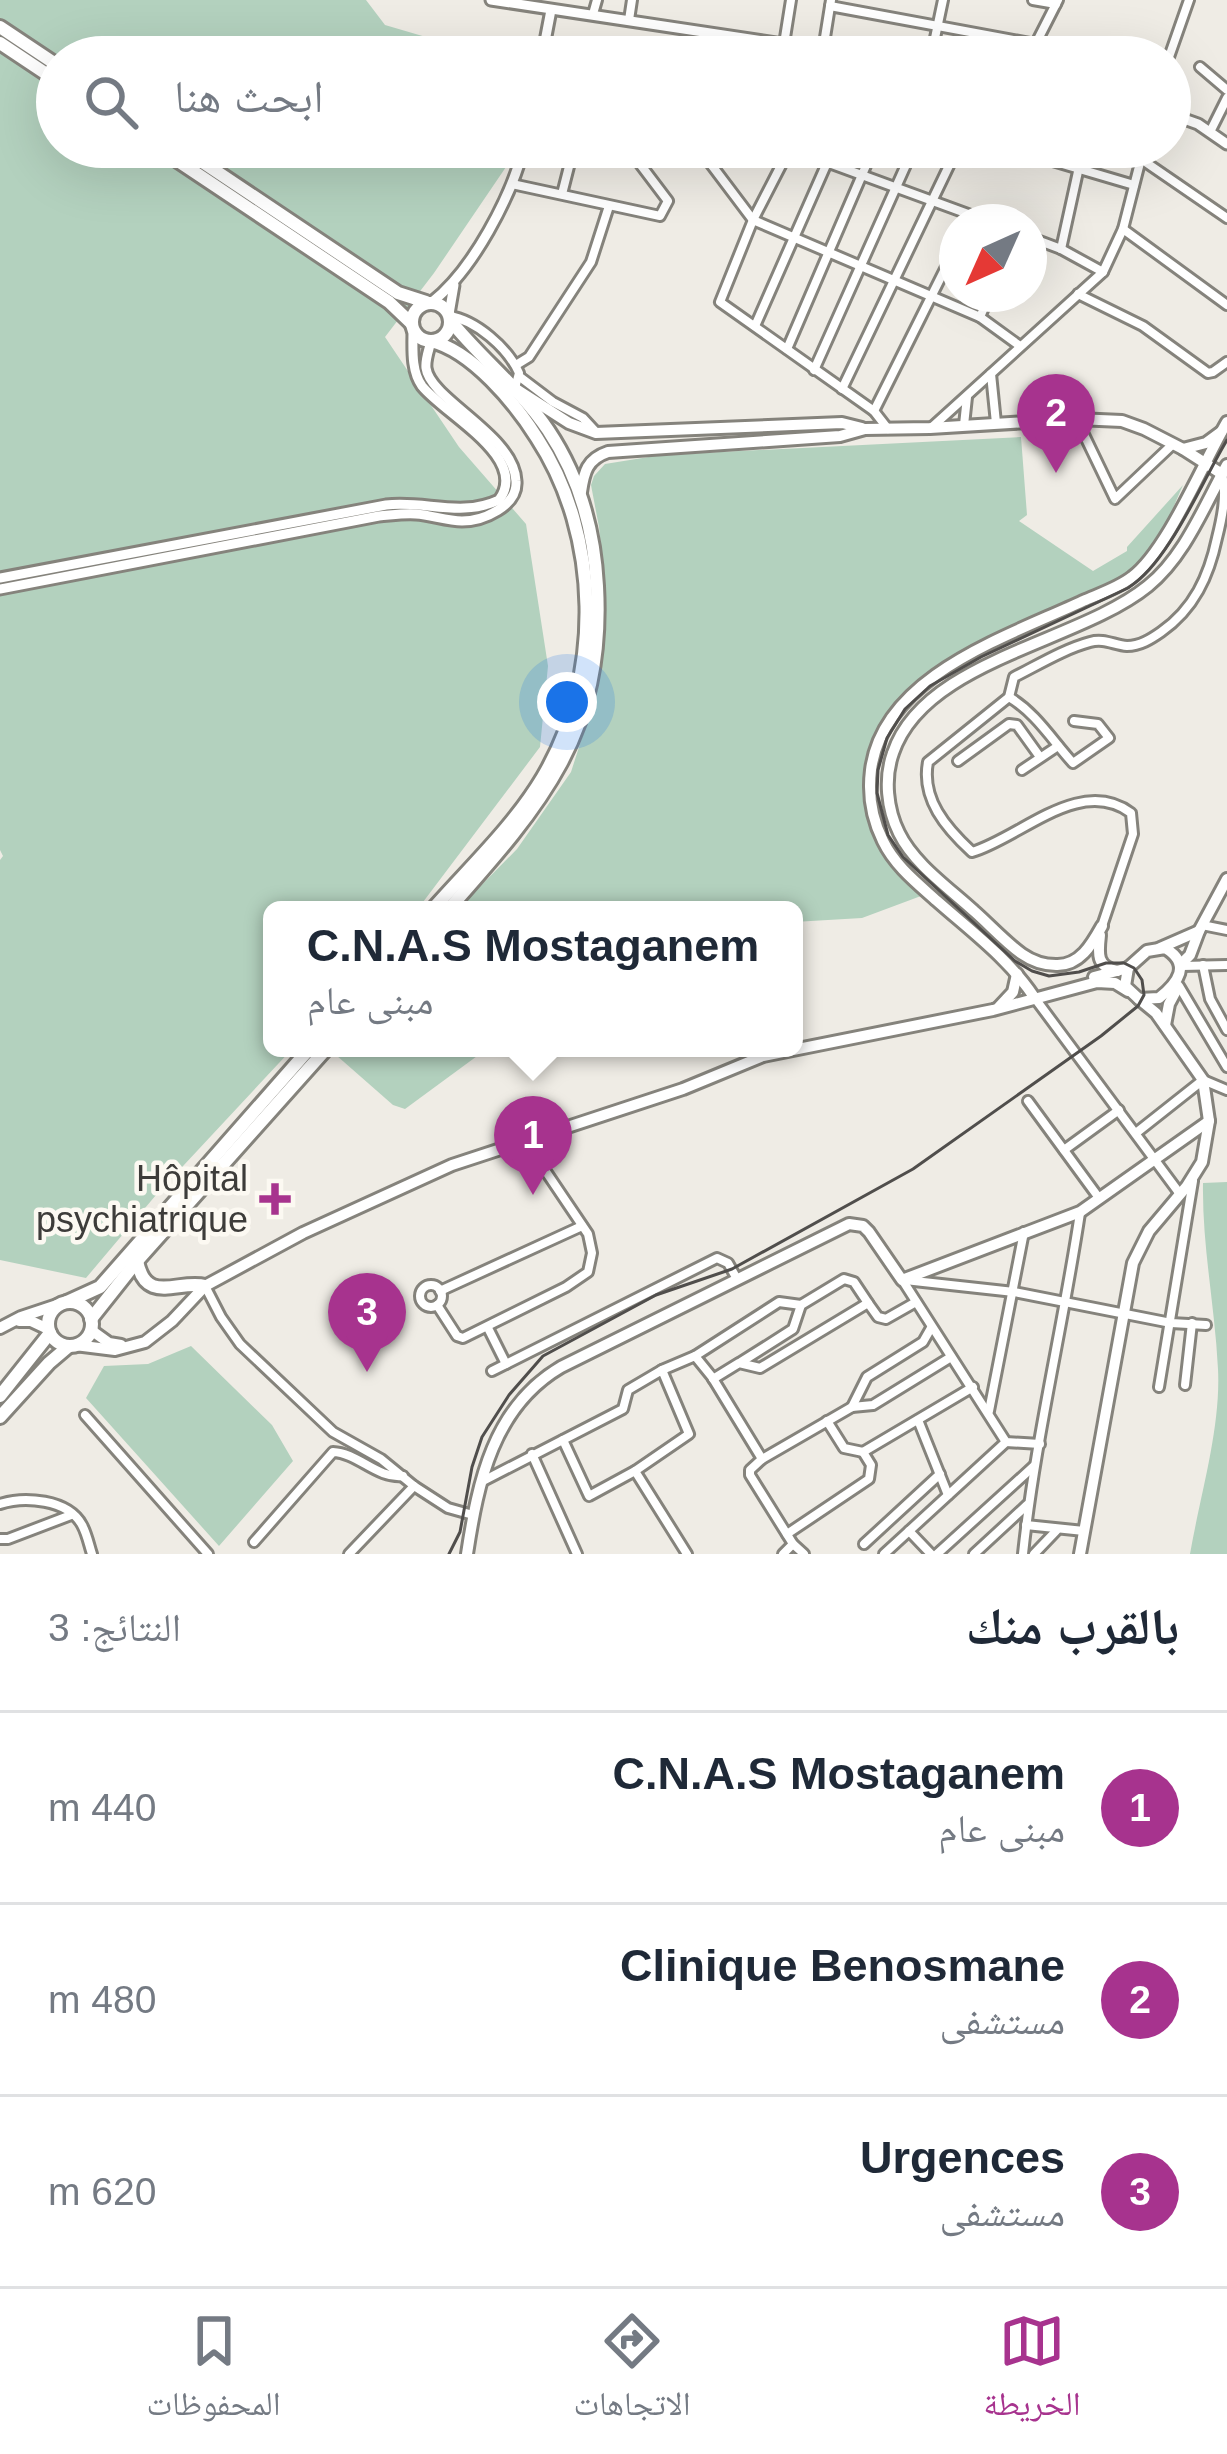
<!DOCTYPE html>
<html lang="ar">
<meta charset="utf-8">
<style>
:root{--surface:#fff;--page:#f6f6f7;--text:#1f2937;--muted:#747a83;--line:#e0e1e3;--accent:#a7338e}
body{margin:0;font-family:Arial,"Noto Naskh Arabic",sans-serif;background:var(--page);color:var(--text);direction:rtl}
.compass{position:absolute;left:939px;top:204px;width:108px;height:108px;border-radius:50%;background:var(--surface);box-shadow:0 12px 48px #0002;rotate:225deg}
.you{position:absolute;left:567px;top:702px;width:42px;height:42px;margin:-30px;border:9px solid #fff;border-radius:50%;background:#1a73e8;box-shadow:0 0 0 18px #1a73e833}
.badge{display:grid;place-items:center;width:78px;height:78px;border-radius:50%;background:var(--accent);color:#fff;font-size:39px;font-weight:700}
.pin{position:absolute;translate:-50% -99px;filter:drop-shadow(0 3px 6px #0008)}
.pin::after{content:'';position:absolute;top:63px;width:42px;height:36px;background:inherit;clip-path:polygon(0 0,100% 0,50% 100%)}
.popup{position:absolute;left:263px;top:901px;width:540px;height:156px;box-sizing:border-box;display:grid;place-content:center;border-radius:18px;background:var(--surface);filter:drop-shadow(0 3px 9px #0005);font-size:39px;white-space:nowrap;color:var(--muted)}
.popup b{font-size:45px;color:var(--text)}
.popup::after{content:'';position:absolute;left:50%;top:100%;margin-left:-24px;border:24px solid transparent;border-top-color:var(--surface)}
.list{margin:0;padding:0;list-style:none}
h2{display:flex;justify-content:space-between;align-items:center;height:156px;margin:0;padding:0 48px;font-size:51px}
h2 small{font-size:39px;font-weight:400;color:var(--muted)}
.list li{display:grid;grid-template-columns:78px 1fr auto;gap:36px;align-items:center;box-sizing:border-box;height:192px;padding:0 48px;border-top:3px solid var(--line)}
.list b{display:block;font-size:45px;white-space:nowrap}
.list p{margin:0;font-size:39px;white-space:nowrap;color:var(--muted)}
.list em{font-size:39px;font-style:normal;color:var(--muted)}
.icon{flex:none;width:66px;height:66px;fill:none;stroke:currentColor;stroke-width:2;stroke-linecap:round;stroke-linejoin:round}
.map{position:relative;flex:none;width:1227px;height:1554px;overflow:hidden;direction:ltr}
.search{position:absolute;background:var(--surface);box-shadow:0 12px 48px #0002;left:36px;right:36px;top:36px;height:132px;display:flex;align-items:center;gap:30px;box-sizing:border-box;padding:0 42px;border-radius:66px;color:var(--muted);font-size:45px}
.sheet{height:732px;background:var(--surface)}
nav{display:flex;justify-content:space-around;align-items:center;box-sizing:border-box;height:168px;border-top:3px solid var(--line);background:var(--surface);font-size:33px;color:var(--muted)}
nav a{display:grid;justify-items:center;gap:6px}
nav .on{color:var(--accent)}
.map>svg:first-child{display:block}
.green{fill:#b3d1be}
.lines{fill:none;stroke-linecap:round;stroke-linejoin:round}
.minor-casing{stroke:#85837c;stroke-width:14}
.tertiary-casing{stroke:#85837c;stroke-width:15}
.secondary-casing{stroke:#85837c;stroke-width:16}
.primary-casing{stroke:#85837c;stroke-width:16}
.trunk-casing{stroke:#85837c;stroke-width:18}
.minor{stroke:#fff;stroke-width:8}
.tertiary{stroke:#fff;stroke-width:9}
.secondary{stroke:#fff;stroke-width:10}
.primary{stroke:#fff;stroke-width:10}
.trunk{stroke:#fff;stroke-width:12}
.tram{stroke:#504e4c;stroke-width:3}
.poi-dot{fill:#a7338e;stroke:#fcf9f2;stroke-width:4.5}
.labels{text-anchor:middle;dominant-baseline:central;stroke-width:9;stroke-linejoin:round;paint-order:stroke}
.poi-label{font-size:36px;fill:#3d3c3a;stroke:#fcf9f2;text-anchor:end}
</style>
<div class="map">
<svg width="1227" height="1554" viewBox="0 0 1227 1554">
<rect width="100%" height="100%" fill="#efece5"/>
<!-- green -->
<g class="green">
<polygon points="0,0 366,0 385,25 494,57 57,57 57,147 510,147 508,164 434,273 385,337 459,447 526,524 548,666 540,747 417,910 272,910 272,1048 293,1048 156,1195 86,1278 0,1260 0,860 3,856 0,850"/>
<path d="M1021 437 1027 515 1019 521 1093 571 1127 551V547L1183 485C1171 511 1161 546 1138 565 1124 576 1105 584 1089 592 1009 632 873 668 865 775 861 827 886 861 921 896L862 918 794 922V910H457L517 849 571 772 598 688 605 594 599 527 591 485 594 476 605 464 661 455Z"/>
<polygon points="341,1048 488,1048 405,1109 393,1105 336,1055"/>
<path d="M1227 1182V1554H1190C1200 1496 1221 1428 1218 1369 1215 1307 1202 1246 1203 1183Z"/>
<polygon points="191,1346 272,1425 293,1461 219,1546 86,1398 104,1366 148,1364"/>
</g>
<g class="lines">
<defs>
<g id="minor">
<polyline points="1033,0 1056,4"/>
<polyline points="830,6 1035,44"/>
<polyline points="593,14 597,0"/>
<polyline points="629,20 632,0"/>
<polyline points="784,44 791,0"/>
<polyline points="823,50 831,0"/>
<polyline points="931,57 943,0"/>
<polyline points="1029,57 1058,0"/>
<polyline points="1169,57 1189,0"/>
<polyline points="1200,67 1227,90"/>
<polyline points="1210,132 1227,98"/>
<polyline points="698,147 753,220 980,317 1020,346"/>
<polyline points="1005,147 1134,185"/>
<polyline points="1109,147 1141,159 1227,218"/>
<polyline points="788,148 990,222"/>
<polyline points="790,148 753,220 720,302 874,411 888,429"/>
<polyline points="512,184 660,216 668,201 634,156 602,147"/>
<polyline points="562,194 574,147"/>
<polyline points="1123,229 1227,305"/>
<polyline points="1029,237 1061,249 1103,272"/>
<polyline points="1061,249 1079,167"/>
<polyline points="1078,294 1143,326 1208,373 1213,372 1227,362"/>
<path d="M449 316C476 320 508 348 519 373L515 388"/>
<polyline points="980,317 990,294"/>
<polyline points="755,326 834,147"/>
<polyline points="787,349 874,147"/>
<polyline points="516,365 529,357 591,262 609,206"/>
<polyline points="814,370 914,147"/>
<polyline points="991,374 996,423"/>
<polyline points="520,377 553,402 583,418 595,431"/>
<polyline points="842,389 958,147"/>
<polyline points="874,411 957,245"/>
<polyline points="1077,420 1115,499 1173,444"/>
<polyline points="964,425 967,397"/>
<polyline points="931,428 1103,272 1123,229 1144,147"/>
<path d="M1009 697C1036 713 1052 740 1073 763L1109 738 1098 724 1074 721"/>
<polyline points="958,761 1009,724 1017,725 1040,757"/>
<polyline points="1022,770 1058,746"/>
<polyline points="1202,925 1227,930"/>
<path d="M1102 926 1133 834 1131 813C1080 775 1020 838 972 852 946 828 921 799 928 762L1009 697 1014 677C1038 665 1064 649 1090 642 1104 638 1114 645 1127 646 1140 646 1151 639 1161 632 1194 609 1209 576 1217 538 1222 518 1227 495 1222 474"/>
<polyline points="1203,965 1210,999 1227,1030"/>
<polyline points="1182,966 1227,965"/>
<polyline points="1179,986 1227,1067"/>
<polyline points="1034,997 1180,1194"/>
<polyline points="1028,1101 1099,1198"/>
<polyline points="1136,1133 1203,1080 1227,1090"/>
<polyline points="1064,1150 1119,1110"/>
<polyline points="905,1280 1014,1292 1171,1323 1206,1325"/>
<polyline points="903,1281 1006,1442 1040,1444"/>
<circle cx="431" cy="1296" r="11"/>
<polyline points="205,1286 221,1317 240,1344 333,1432 381,1459 414,1486 448,1508 473,1515"/>
<polyline points="440,1291 582,1226"/>
<polyline points="437,1305 457,1336 463,1338 566,1287 588,1272 592,1253 588,1234 526,1142"/>
<polyline points="488,1328 506,1364"/>
<polyline points="695,1356 779,1302 801,1305"/>
<polyline points="741,1362 793,1329 801,1305 844,1279 854,1282 868,1303"/>
<polyline points="662,1370 695,1356 712,1377 762,1459"/>
<polyline points="492,1371 717,1258 728,1263 737,1279"/>
<polyline points="713,1379 739,1363 760,1368 868,1303 878,1317 886,1319 916,1302"/>
<polyline points="1185,1385 1192,1323"/>
<polyline points="1159,1387 1193,1181"/>
<polyline points="852,1407 867,1377 923,1342 931,1328"/>
<polyline points="989,1411 1024,1232"/>
<polyline points="85,1415 208,1554"/>
<polyline points="918,1420 948,1495"/>
<polyline points="827,1421 844,1448 863,1452"/>
<polyline points="563,1440 589,1496 635,1471"/>
<polyline points="532,1454 577,1554"/>
<polyline points="483,1481 623,1409 628,1390 662,1370 689,1434 635,1471 687,1554"/>
<path d="M0 1504C24 1496 68 1499 82 1525 87 1534 89 1545 92 1554"/>
<polyline points="1026,1525 1084,1531"/>
<polyline points="909,1531 931,1554"/>
<polyline points="787,1534 869,1479 871,1465 863,1452 973,1387"/>
<polyline points="0,1539 8,1539 71,1515"/>
<path d="M254 1542 333 1452C358 1453 377 1479 403 1476"/>
<polyline points="864,1544 940,1474"/>
<polyline points="349,1554 414,1486"/>
<polyline points="783,1554 793,1544"/>
<polyline points="804,1554 793,1544 750,1475 750,1470 762,1459 852,1407 873,1405 951,1357"/>
<polyline points="884,1554 1006,1442"/>
<polyline points="937,1554 1034,1466"/>
<polyline points="974,1554 1027,1505"/>
<path d="M1023 1554C1035 1440 1063 1327 1080 1213"/>
<polyline points="1034,1554 1056,1531"/>
</g>
<g id="tertiary">
<polyline points="491,0 869,57"/>
<polyline points="542,57 551,10"/>
<polyline points="1170,114 1198,124 1227,144"/>
<path d="M432 302C473 270 511 197 524 147"/>
<polyline points="449,314 454,285"/>
<path d="M0 578 386 505C425 500 460 518 499 500 531 458 444 414 422 386 411 371 413 348 413 331"/>
<path d="M0 589 379 516C392 515 404 513 416 514 431 515 447 521 462 521 483 521 518 506 516 481 514 435 430 400 426 368 425 359 429 350 431 341"/>
</g>
<g id="secondary">
<polyline points="516,389 569,423 596,433 842,423 862,428"/>
<polyline points="1183,449 1206,443 1221,432"/>
<path d="M581 492C584 472 587 459 608 452L840 436 865 429 930 428 1077 419 1122 421 1144 429 1183 449 1222 474"/>
<polyline points="1160,948 1199,931"/>
<path d="M1165 948C1192 964 1178 983 1159 998L1139 999 1125 986 1128 968 1147 951Z"/>
<polyline points="1180,965 1190,955 1199,931 1227,879"/>
<polyline points="1165,1025 1169,1004 1177,989"/>
<path d="M467 1554C478 1482 493 1407 561 1367L849 1224 863 1226 869 1232 902 1280 1080 1212 1209 1121"/>
<polyline points="1080,1554 1133,1263 1149,1231 1187,1186 1202,1162 1209,1121 1203,1080 1156,1013 1139,999"/>
</g>
<g id="primary">
<path d="M1102 926C1092 944 1080 966 1056 965 1044 965 1032 961 1022 954 1005 942 990 925 974 911 949 888 914 864 899 833 887 809 884 778 893 753 924 660 1078 643 1148 586 1185 556 1204 506 1227 465"/>
<path d="M1100 935C1098 953 1096 967 1117 971"/>
<polyline points="1094,977 1128,968"/>
<path d="M1034 997C1009 959 971 931 937 901 917 883 895 866 883 841 872 819 868 794 871 770 883 675 1009 636 1083 601 1099 594 1118 588 1132 577 1167 551 1203 463 1227 422"/>
<polyline points="999,1007 1013,992 1017,974"/>
<polyline points="19,1321 31,1321 48,1329"/>
<polyline points="0,1328 21,1317 60,1304"/>
<polyline points="91,1330 109,1343 121,1345"/>
<polyline points="75,1345 115,1350 145,1342 172,1321 205,1286 303,1233 452,1165 683,1089 763,1056 993,1010 1097,982 1115,983 1128,991"/>
</g>
<g id="trunk">
<polyline points="0,27 57,65"/>
<polyline points="0,43 57,81"/>
<polyline points="157,147 389,302 411,323"/>
<polyline points="180,147 398,293 426,302"/>
<circle cx="431" cy="322" r="19"/>
<path d="M431 341C472 351 515 403 537 438 601 536 603 676 543 777 514 826 469 868 432 910"/>
<path d="M448 910C540 806 605 734 597 586 594 529 580 478 548 430 520 388 481 359 450 320"/>
<path d="M137 1261C146 1306 179 1279 205 1286"/>
<polyline points="67,1302 100,1287 310,1048"/>
<circle cx="70" cy="1324" r="22"/>
<polyline points="91,1319 137,1261 327,1048"/>
<polyline points="0,1396 50,1333"/>
<polyline points="0,1417 49,1363 69,1346"/>
</g>
</defs>
<!-- minor casing -->
<use href="#minor" class="minor-casing"/>
<!-- tertiary casing -->
<use href="#tertiary" class="tertiary-casing"/>
<!-- secondary casing -->
<use href="#secondary" class="secondary-casing"/>
<!-- primary casing -->
<use href="#primary" class="primary-casing"/>
<!-- trunk casing -->
<use href="#trunk" class="trunk-casing"/>
<!-- minor -->
<use href="#minor" class="minor"/>
<!-- tertiary -->
<use href="#tertiary" class="tertiary"/>
<!-- secondary -->
<use href="#secondary" class="secondary"/>
<!-- primary -->
<use href="#primary" class="primary"/>
<!-- trunk -->
<use href="#trunk" class="trunk"/>
<!-- tram -->
<path class="tram" d="M449 1554 460 1532 472 1467 482 1437 509 1395 543 1356 656 1295 732 1269 913 1169 1101 1036 1138 1006 1144 995 1142 980 1134 968 1124 963H1106L1079 972 1049 976 1032 971 1015 961 903 857 888 835 877 793 878 770 887 738 905 709 930 686 981 657 1128 588C1170 561 1201 483 1227 440"/>
</g>
<!-- markers -->
<path class="poi-dot" d="M269 1181h12v12h12v12h-12v12h-12v-12h-12v-12h12z"/>
<g class="labels">
<!-- poi labels -->
<g class="poi-label">
<text x="248" y="1178">Hôpital<tspan x="248" dy="41">psychiatrique</tspan></text>
</g>
</g>
</svg>
<svg class="compass" viewBox="-18 -18 36 36"><path d="M0-13l5 13h-10z" fill="#e53935"/><path d="M0 13l5-13h-10z" fill="#747a83"/></svg>
<div class="you"></div>
<div class="pin badge" style="left:533px;top:1195px">1</div>
<div class="popup"><b>C.N.A.S Mostaganem</b>مبنى عام</div>
<div class="pin badge" style="left:1056px;top:473px">2</div>
<div class="pin badge" style="left:367px;top:1372px">3</div>
<div class="search"><svg class="icon" aria-label="search" viewBox="0 0 24 24"><circle cx="10" cy="10" r="6"/><path d="M15 15l6 6"/></svg>ابحث هنا</div>
</div>
<section class="sheet">
<h2>بالقرب منك<small>النتائج: 3</small></h2>
<ul class="list">
<li><span class="badge">1</span><div><b>C.N.A.S Mostaganem</b><p>مبنى عام</p></div><em>440 m</em></li>
<li><span class="badge">2</span><div><b>Clinique Benosmane</b><p>مستشفى</p></div><em>480 m</em></li>
<li><span class="badge">3</span><div><b>Urgences</b><p>مستشفى</p></div><em>620 m</em></li>
</ul>
</section>
<nav>
<a class="on"><svg class="icon" aria-label="map" viewBox="0 0 24 24"><path d="M3 6l6-2 6 2 6-2v14l-6 2-6-2-6 2zM9 4v14M15 6v14"/></svg>الخريطة</a>
<a><svg class="icon" aria-label="directions" viewBox="0 0 24 24"><path d="M12 3l9 9-9 9-9-9zM9 14v-3h6M13 9l2 2-2 2"/></svg>الاتجاهات</a>
<a><svg class="icon" aria-label="saved" viewBox="0 0 24 24"><path d="M7 4h10v16l-5-4-5 4z"/></svg>المحفوظات</a>
</nav>
